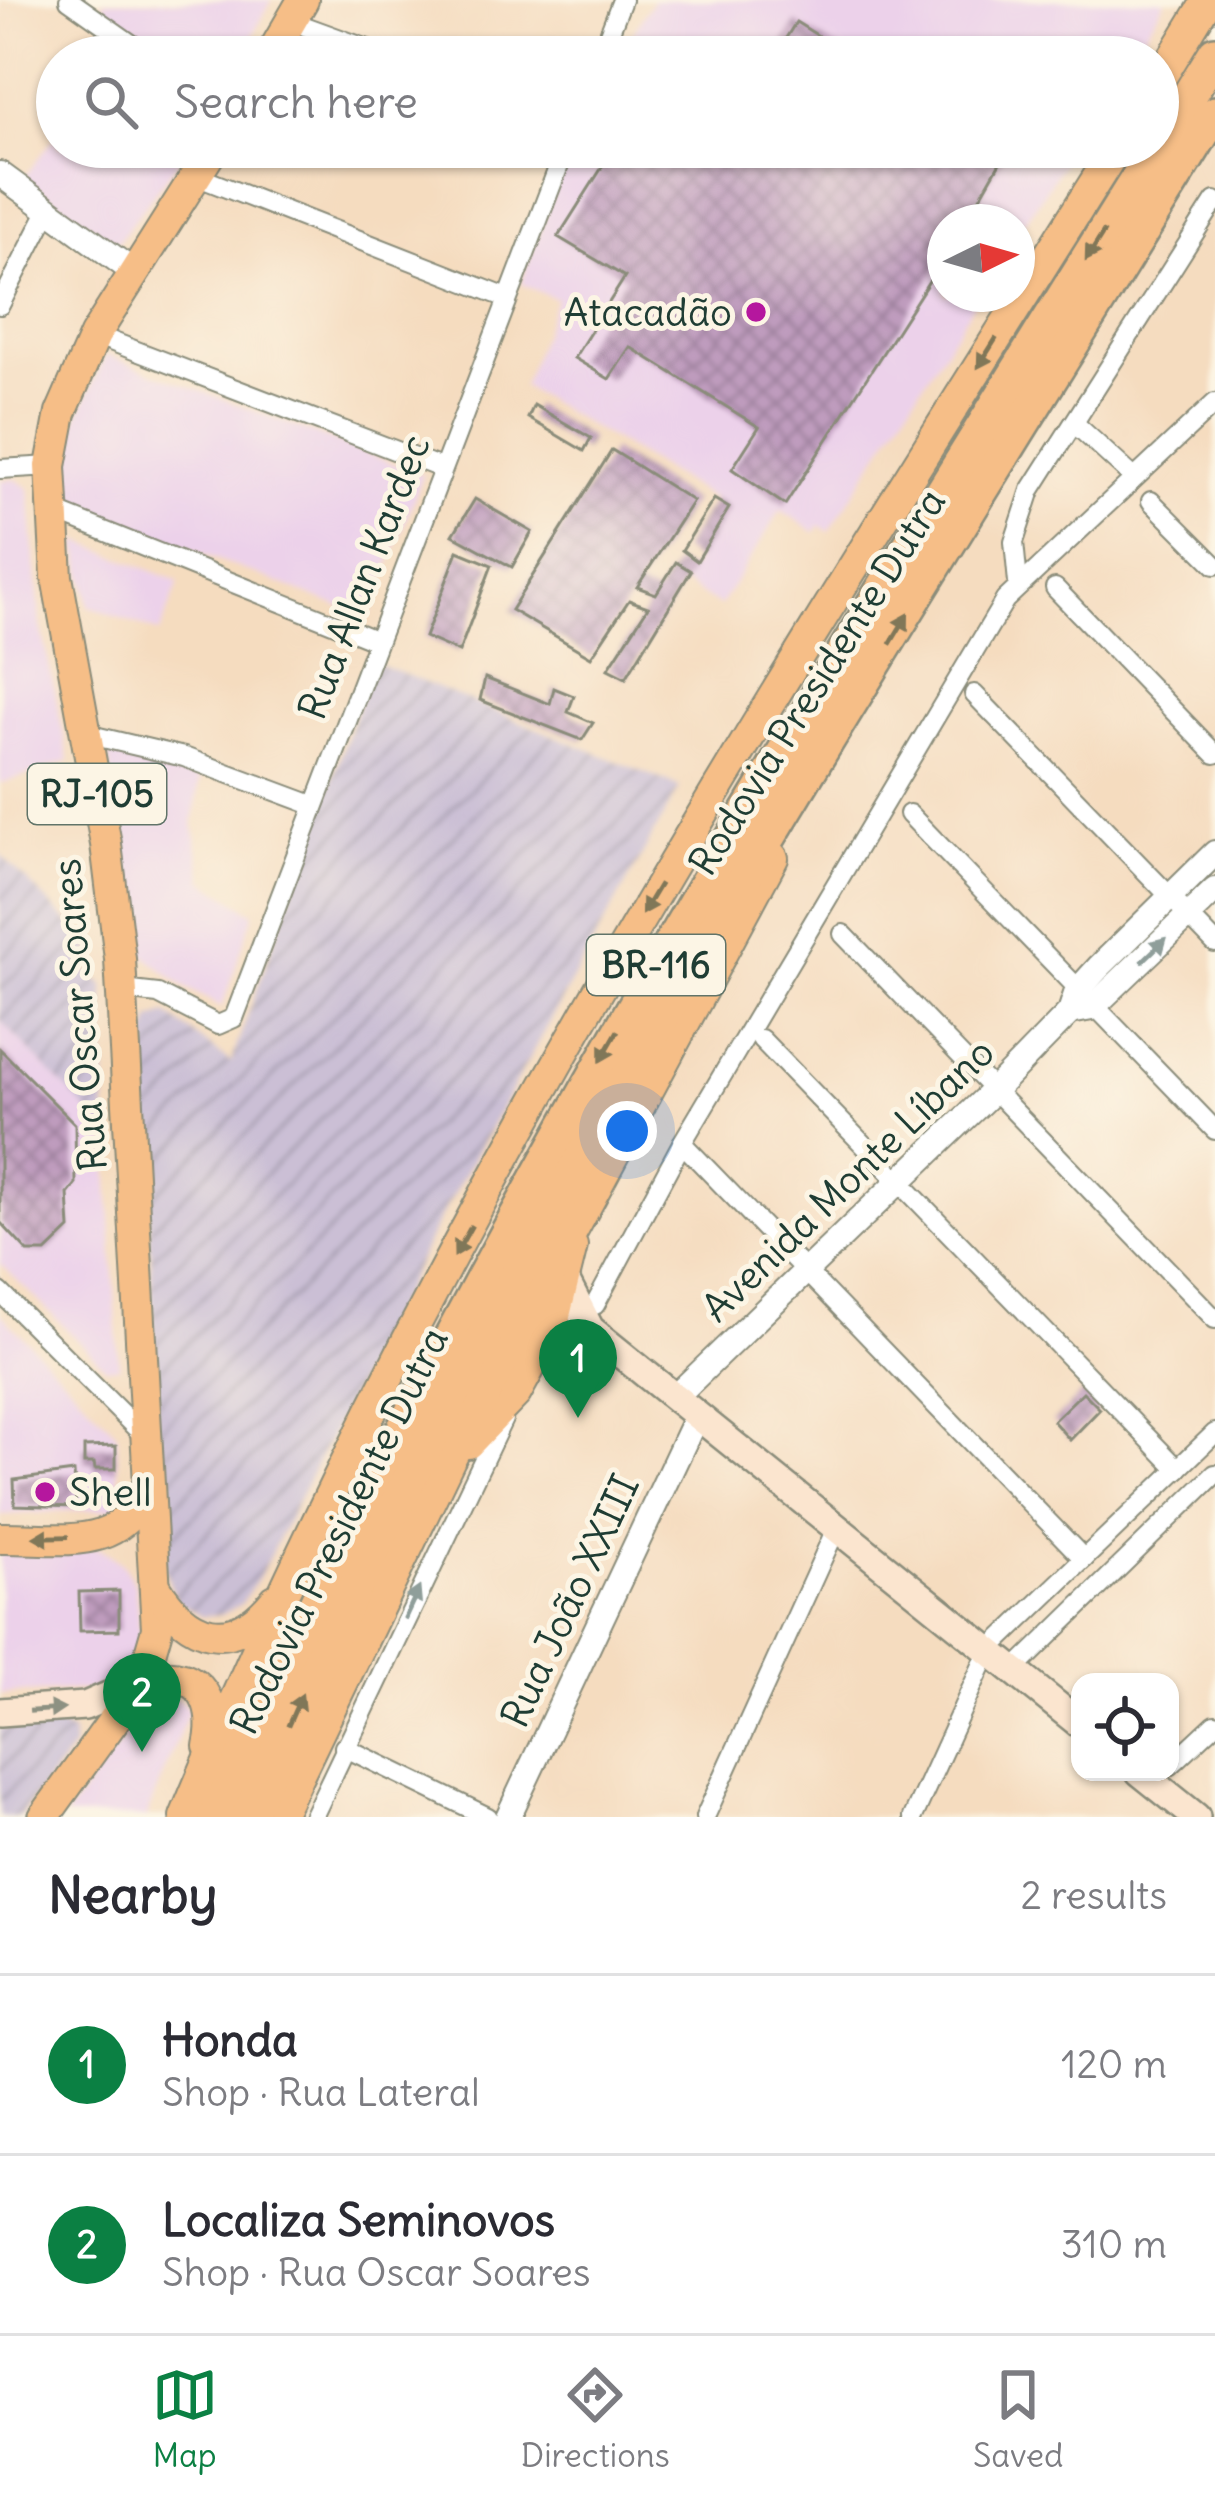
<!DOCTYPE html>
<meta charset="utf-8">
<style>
:root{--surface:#fff;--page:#f7f7f7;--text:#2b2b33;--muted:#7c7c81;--line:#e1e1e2;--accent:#0b8043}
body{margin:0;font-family:Delius,sans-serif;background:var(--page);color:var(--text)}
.controls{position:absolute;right:36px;bottom:36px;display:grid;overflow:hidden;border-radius:24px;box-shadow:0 3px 9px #0004}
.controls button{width:108px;height:108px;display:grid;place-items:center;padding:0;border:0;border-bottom:3px solid var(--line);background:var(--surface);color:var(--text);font:60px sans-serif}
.compass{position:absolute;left:927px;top:204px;width:108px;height:108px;border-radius:50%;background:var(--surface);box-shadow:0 3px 9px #0004;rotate:85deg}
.you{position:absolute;left:627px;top:1131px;width:42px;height:42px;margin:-30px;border:9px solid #fff;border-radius:50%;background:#1a73e8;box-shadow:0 0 0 18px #1a73e833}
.badge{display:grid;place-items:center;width:78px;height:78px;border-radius:50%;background:var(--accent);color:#fff;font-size:39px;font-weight:700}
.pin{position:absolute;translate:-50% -99px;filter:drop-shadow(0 3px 6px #0008)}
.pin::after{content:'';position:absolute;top:63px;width:42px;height:36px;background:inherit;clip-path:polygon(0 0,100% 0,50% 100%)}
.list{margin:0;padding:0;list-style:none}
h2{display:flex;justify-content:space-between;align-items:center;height:156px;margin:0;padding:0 48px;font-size:51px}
h2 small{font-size:39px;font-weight:400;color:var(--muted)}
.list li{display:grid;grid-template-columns:78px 1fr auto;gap:36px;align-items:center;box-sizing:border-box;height:180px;padding:0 48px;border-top:3px solid var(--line)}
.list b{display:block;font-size:45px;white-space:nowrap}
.list p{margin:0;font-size:39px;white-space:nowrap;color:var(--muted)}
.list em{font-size:39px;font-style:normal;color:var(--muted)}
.icon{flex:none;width:66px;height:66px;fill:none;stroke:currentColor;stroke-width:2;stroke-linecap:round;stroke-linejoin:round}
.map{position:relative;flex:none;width:1215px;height:1817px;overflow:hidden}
.search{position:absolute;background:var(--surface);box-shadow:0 3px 9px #0004;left:36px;right:36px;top:36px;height:132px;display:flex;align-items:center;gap:30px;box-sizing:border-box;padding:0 42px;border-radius:66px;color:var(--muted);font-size:45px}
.sheet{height:516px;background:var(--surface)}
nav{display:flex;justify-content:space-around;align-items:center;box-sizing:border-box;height:168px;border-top:3px solid var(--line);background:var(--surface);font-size:33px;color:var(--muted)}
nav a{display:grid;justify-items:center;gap:6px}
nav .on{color:var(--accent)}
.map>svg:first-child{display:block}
.built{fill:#ecd1ea}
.industrial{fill:url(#industrial-furrows)}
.building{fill:url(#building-cross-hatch)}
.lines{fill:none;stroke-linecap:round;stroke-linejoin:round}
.minor-casing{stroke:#8a8c7a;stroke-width:22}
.tertiary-casing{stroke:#8a8c7a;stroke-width:28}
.secondary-casing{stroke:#8a8c7a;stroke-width:32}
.primary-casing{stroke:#8a8c7a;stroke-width:34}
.trunk-casing{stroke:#8a8c7a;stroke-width:34}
.motorway-casing{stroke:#8a8c7a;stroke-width:38}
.minor{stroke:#fff;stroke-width:18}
.tertiary{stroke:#fff;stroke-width:24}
.secondary{stroke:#fbe5cf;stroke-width:27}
.primary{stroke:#f6be87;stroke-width:30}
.trunk{stroke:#f6be87;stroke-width:30}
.motorway{stroke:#f6be87;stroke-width:33}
.oneway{fill:#807759}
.oneway2{fill:#8f9e9a}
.oneway3{fill:#8d9182}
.poi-dot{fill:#b5179e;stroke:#fcf5e5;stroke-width:4.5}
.labels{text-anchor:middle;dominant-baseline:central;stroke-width:10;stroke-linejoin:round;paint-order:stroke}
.shield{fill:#fcf5e5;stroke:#617469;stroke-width:3}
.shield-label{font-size:36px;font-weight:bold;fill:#1f3d34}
.poi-label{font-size:39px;fill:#1f3d34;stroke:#fcf5e5;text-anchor:end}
.street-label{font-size:39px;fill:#1f3d34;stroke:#fcf5e5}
</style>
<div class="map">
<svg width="1215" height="1817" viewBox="0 0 1215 1817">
<defs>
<pattern id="industrial-furrows" width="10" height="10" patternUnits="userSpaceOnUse" patternTransform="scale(3)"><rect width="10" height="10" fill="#cbbfd5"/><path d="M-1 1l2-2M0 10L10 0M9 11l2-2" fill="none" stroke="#a49cae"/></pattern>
<pattern id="building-cross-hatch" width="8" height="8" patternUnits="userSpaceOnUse" patternTransform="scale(3)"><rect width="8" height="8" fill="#bf9cbe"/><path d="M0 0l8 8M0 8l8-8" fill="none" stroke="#9b809b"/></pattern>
</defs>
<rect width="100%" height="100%" fill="#fcf5e5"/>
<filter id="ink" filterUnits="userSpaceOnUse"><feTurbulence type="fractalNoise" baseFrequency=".00833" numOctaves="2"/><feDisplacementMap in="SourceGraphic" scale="24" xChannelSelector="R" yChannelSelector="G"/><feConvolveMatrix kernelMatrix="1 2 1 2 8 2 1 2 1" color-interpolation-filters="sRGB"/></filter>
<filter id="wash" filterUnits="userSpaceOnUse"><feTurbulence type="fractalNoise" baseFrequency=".004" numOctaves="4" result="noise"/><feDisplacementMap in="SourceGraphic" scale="48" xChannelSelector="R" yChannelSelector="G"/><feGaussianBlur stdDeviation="2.7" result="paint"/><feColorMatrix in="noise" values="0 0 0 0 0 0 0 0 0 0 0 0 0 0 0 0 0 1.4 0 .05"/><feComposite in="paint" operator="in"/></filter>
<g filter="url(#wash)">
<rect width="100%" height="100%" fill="#f5dcbf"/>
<!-- built -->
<g class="built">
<polygon points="272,0 241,57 169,57 106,10 103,1"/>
<polygon points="653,0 1166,0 1130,57 618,57"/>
<polygon points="57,133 57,147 189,147 116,244 24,178"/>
<polygon points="570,147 1073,147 1017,235 1017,222 945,222 945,294 980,294 829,532 820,525 815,532 781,510 720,606 683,583 728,508 522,386 556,299 521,284"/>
<polygon points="106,355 423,475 369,618 65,501 72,430"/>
<polygon points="15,479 29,488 40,621 69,761 0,784 0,480"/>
<polygon points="77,540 179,582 160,633 89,606"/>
<polygon points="108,751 200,779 193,823 204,881 254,913 222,1007 183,986 139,951"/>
<polygon points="0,1020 106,1130 119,1367 106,1368 0,1263"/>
<polygon points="0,1313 117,1433 119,1508 0,1515"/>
<polygon points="82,1545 103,1550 122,1563 135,1585 140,1640 130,1661 110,1682 89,1690 0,1694 0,1547"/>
<polygon points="165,1697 181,1701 189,1710 146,1817 65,1817 149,1704"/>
</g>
<!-- industrial -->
<g class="industrial">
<polygon points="374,662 680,787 439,1220 260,1575 240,1605 223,1614 203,1616 176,1601 162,1562 143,1043 152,1019 167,1014 231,1062"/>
<polygon points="0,854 92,946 80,967 104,985 106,1130 0,1020"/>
<polygon points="60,1726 73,1733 73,1748 19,1817 0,1817 0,1728"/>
</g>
<g id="blocks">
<!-- building -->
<g class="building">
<polygon points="796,22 852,57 774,57"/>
<polygon points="615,147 997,147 1006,152 966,222 945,222 945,256 785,505 732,469 759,427 630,347 609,379 574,358 625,277 558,237"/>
<polygon points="534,405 591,438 584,451 528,418"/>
<polygon points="612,450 693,501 637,587 656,594 676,562 691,571 626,678 608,669 648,607 629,600 591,657 511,610"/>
<polygon points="475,499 532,532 512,567 453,535"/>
<polygon points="714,499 729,508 697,561 682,550"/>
<polygon points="458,551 492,565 459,652 425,637"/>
<polygon points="485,678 550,704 554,688 574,696 568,712 593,723 582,740 480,700"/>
<polygon points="0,1049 75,1124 76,1184 68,1194 70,1229 46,1252 28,1252 0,1222"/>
<polygon points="1083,1392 1100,1409 1070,1440 1053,1421"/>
<polygon points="116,1446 116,1469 95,1469 94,1463 84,1463 84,1447"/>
<polygon points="74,1472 76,1507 15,1505 14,1480"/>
<polygon points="119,1591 119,1630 80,1631 79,1592"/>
</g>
</g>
</g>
<g filter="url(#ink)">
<use href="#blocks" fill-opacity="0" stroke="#8a8c7a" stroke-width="3"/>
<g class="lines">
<defs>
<g id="minor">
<polyline points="69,0 150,57"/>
<polyline points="291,21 390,57"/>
<polyline points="600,57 622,0"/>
<polyline points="196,176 507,298"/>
<polyline points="0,305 49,209"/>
<polyline points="95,335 441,468"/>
<polyline points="1074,423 1133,477"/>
<polyline points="0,469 51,466"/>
<polyline points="1151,501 1215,565"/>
<polyline points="52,510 375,640"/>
<polyline points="1018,583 1014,542 1031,490 1215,201"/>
<polyline points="1055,588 1215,754"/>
<polyline points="974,694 1215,943"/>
<polyline points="86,734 184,757 313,805"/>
<polyline points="909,814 1215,1130"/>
<polyline points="843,934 1215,1319"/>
<polyline points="123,990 158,994 218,1025 234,1018 566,147"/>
<polyline points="761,1039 1178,1469"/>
<polyline points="682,1143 1084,1559"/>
<polyline points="0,1292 145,1437"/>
<polyline points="595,1305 682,1143 1005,600 1215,403"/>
<polyline points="1013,1671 1215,1474"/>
<polyline points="344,1747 488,1817"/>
<polyline points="1170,1766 1215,1724"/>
<polyline points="313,1817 503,1419"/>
<polyline points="705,1817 836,1529"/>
<polyline points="913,1817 989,1650 1215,1433"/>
</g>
<g id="tertiary">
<polyline points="0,174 135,273"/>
<polyline points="1070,1012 1092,1008 1215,890"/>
<polyline points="675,1397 992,1092 1070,1012 1077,991 1099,967 1215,853"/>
<polyline points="508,1817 697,1415"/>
</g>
<g id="secondary">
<polyline points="566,1282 590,1329 1080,1724"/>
<polyline points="0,1712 85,1706 140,1682"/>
<polyline points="1140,1772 1196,1817"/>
</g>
<g id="primary">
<polyline points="270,57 303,0"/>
<path d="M0 1538C63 1537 120 1555 148 1485"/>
<polyline points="44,1817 142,1681 157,1629 120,959 106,844 57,577 51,466 61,413 95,335 214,147"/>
</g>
<g id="trunk">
<polyline points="1158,82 1208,0"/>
<polyline points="468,1443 516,1393 552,1327 572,1246"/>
<path d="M155 1586C188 1639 231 1654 275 1600"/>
<path d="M142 1681C194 1662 220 1697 209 1746"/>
<path d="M185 1817C428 1226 778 686 1117 147"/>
<polyline points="278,1817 450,1459 773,858"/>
</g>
<g id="motorway">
<polyline points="1158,145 1215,53"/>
<path d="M216 1817C478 1230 818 691 1157 147"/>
<path d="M248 1817C512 1218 873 670 1215 113"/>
</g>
</defs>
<!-- minor casing -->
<use href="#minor" class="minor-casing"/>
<!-- tertiary casing -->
<use href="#tertiary" class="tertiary-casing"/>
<!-- secondary casing -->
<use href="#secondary" class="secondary-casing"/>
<!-- primary casing -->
<use href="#primary" class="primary-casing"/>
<!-- trunk casing -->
<use href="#trunk" class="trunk-casing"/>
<!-- motorway casing -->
<use href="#motorway" class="motorway-casing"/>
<!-- minor -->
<use href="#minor" class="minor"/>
<!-- tertiary -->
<use href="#tertiary" class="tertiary"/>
<!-- secondary -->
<use href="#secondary" class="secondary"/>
<!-- primary -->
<use href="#primary" class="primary"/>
<!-- trunk -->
<use href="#trunk" class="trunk"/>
<!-- motorway -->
<use href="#motorway" class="motorway"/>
</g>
<!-- one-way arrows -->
<defs><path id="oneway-solid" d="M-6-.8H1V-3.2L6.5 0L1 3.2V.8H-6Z" transform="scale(3)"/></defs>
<g class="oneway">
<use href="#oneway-solid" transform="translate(1095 246) rotate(122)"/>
<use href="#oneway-solid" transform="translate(987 353) rotate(122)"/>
<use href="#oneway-solid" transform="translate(899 629) rotate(-59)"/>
<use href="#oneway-solid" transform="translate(651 899) rotate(121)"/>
<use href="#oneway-solid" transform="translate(609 1046) rotate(120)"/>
<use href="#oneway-solid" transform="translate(463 1241) rotate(119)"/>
<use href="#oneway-solid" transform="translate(51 1537) rotate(179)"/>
<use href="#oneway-solid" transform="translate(295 1710) rotate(-66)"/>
</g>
<g class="oneway2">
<use href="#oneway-solid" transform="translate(1154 950) rotate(-44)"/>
<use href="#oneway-solid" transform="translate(412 1603) rotate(-65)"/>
</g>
<use class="oneway3" href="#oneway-solid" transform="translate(47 1710) rotate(-4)"/>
</g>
<!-- markers -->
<g class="poi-dot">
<circle cx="756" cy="312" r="12"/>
<circle cx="45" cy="1492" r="12"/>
</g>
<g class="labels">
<!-- shield labels -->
<g class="shield">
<rect x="28" y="764" width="138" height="60" rx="9"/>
<rect x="587" y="935" width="138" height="60" rx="9"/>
</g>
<g class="shield-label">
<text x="97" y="794">RJ-105</text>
<text x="656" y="965">BR-116</text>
</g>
<!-- poi labels -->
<g class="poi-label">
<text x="732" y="312">Atacadão</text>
<text x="69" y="1492" text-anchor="start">Shell</text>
</g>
<!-- street labels -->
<g class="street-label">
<text transform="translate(364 577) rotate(-69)">Rua Allan Kardec</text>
<text transform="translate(817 682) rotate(-58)">Rodovia Presidente Dutra</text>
<text transform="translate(80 1015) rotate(-95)">Rua Oscar Soares</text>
<text transform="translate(848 1180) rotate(-44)">Avenida Monte Líbano</text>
<text transform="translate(339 1531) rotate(-64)">Rodovia Presidente Dutra</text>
<text transform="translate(570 1601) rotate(-65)">Rua João XXIII</text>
</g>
</g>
</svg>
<div class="controls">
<button><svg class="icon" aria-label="locate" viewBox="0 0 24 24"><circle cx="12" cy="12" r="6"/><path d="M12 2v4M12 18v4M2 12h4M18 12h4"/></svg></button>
</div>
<svg class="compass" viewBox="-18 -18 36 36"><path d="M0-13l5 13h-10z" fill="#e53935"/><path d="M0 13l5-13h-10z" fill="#7c7c81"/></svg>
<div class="you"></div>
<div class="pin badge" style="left:578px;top:1418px">1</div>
<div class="pin badge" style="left:142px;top:1752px">2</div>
<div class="search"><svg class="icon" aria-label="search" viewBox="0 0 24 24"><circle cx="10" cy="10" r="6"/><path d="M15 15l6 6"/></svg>Search here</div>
</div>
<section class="sheet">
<h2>Nearby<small>2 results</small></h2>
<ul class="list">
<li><span class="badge">1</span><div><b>Honda</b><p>Shop · Rua Lateral</p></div><em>120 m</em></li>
<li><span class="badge">2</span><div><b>Localiza Seminovos</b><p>Shop · Rua Oscar Soares</p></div><em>310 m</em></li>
</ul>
</section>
<nav>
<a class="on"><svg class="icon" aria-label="map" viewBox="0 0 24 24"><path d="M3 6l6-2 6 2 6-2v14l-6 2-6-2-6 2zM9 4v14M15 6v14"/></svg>Map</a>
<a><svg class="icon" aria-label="directions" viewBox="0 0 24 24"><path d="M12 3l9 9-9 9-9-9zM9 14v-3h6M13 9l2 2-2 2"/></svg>Directions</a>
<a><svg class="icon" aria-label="saved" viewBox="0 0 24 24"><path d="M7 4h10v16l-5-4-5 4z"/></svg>Saved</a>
</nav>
